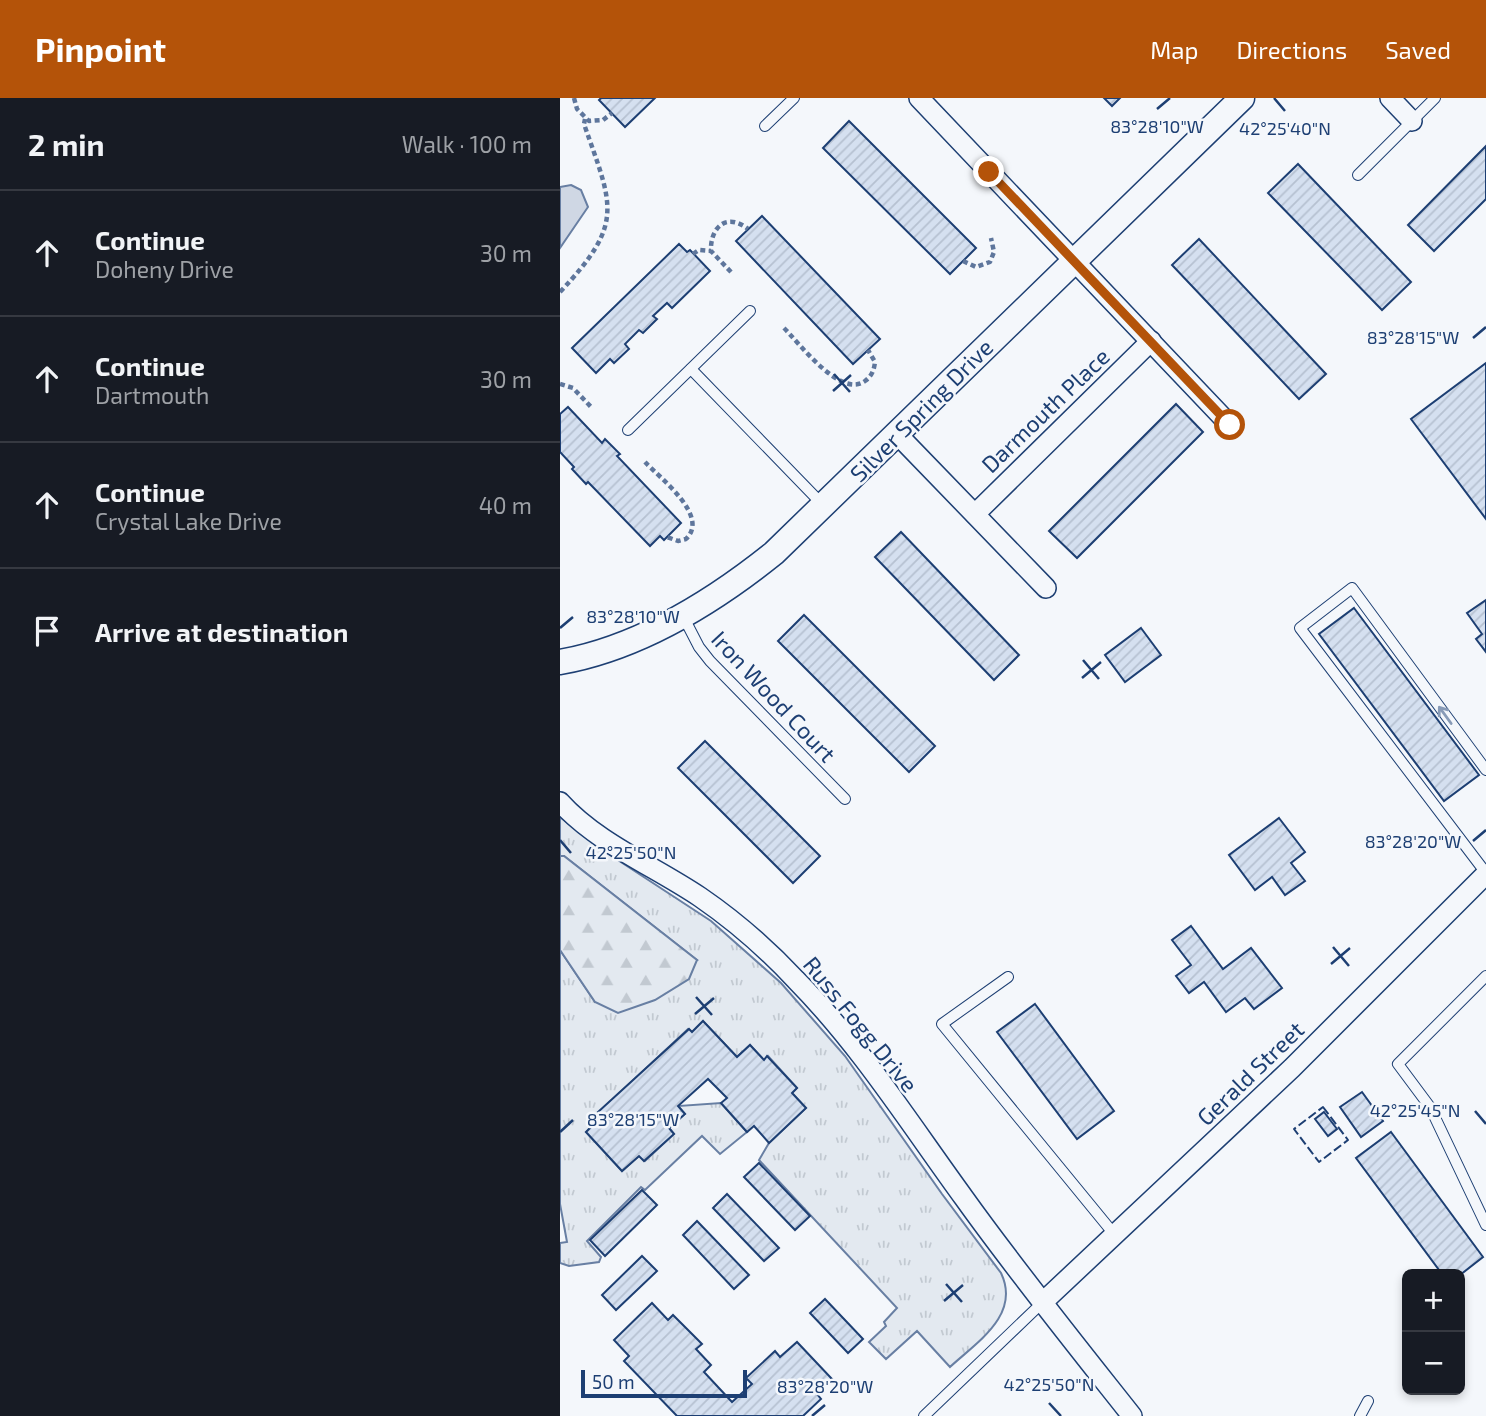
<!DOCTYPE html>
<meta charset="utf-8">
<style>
:root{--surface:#171b24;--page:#20242c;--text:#f1f3f6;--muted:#9ea1a6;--line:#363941;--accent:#b45309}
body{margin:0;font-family:"Exo 2",sans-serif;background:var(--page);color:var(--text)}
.controls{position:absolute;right:21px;bottom:21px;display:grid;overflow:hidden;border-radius:10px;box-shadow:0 4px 10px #0003}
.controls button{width:63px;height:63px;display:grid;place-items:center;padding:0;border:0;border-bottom:2px solid var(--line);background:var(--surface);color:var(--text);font:35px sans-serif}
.scale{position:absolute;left:21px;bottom:18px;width:166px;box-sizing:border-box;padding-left:7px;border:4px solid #1d3f73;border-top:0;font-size:19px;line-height:24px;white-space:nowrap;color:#1d3f73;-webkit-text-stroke:5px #f4f7fb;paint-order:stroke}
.stop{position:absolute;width:21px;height:21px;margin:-16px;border:5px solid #b45309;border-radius:50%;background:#fff}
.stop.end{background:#b45309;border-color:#fff;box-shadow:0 2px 7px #0008}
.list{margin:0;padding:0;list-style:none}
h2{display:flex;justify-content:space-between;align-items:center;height:91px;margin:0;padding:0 28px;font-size:30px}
h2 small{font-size:23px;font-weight:400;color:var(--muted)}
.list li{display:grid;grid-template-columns:46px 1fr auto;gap:21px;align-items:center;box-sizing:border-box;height:126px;padding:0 28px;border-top:2px solid var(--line)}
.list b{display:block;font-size:26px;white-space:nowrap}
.list p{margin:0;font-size:23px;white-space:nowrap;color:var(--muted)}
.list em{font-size:23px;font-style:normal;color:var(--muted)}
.icon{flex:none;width:38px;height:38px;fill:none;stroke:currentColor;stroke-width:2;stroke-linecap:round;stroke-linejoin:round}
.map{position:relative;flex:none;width:926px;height:1318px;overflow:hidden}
header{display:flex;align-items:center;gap:42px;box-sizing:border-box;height:98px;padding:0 35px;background:var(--accent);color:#fff}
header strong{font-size:33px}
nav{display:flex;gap:38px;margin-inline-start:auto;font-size:24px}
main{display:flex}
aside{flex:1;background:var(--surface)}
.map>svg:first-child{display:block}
.grass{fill:url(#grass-tufts);stroke:#687fa3;stroke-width:2}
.forest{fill:url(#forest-firs);stroke:#687fa3;stroke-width:2}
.water{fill:#cfd7e4;stroke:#687fa3;stroke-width:2}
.building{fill:url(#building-hatch);stroke:#1d3f73;stroke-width:2}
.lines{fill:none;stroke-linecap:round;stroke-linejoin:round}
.service-casing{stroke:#1d3f73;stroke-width:12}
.minor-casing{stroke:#1d3f73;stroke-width:22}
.tertiary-casing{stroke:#1d3f73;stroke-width:27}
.path{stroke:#5e769c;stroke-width:4.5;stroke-dasharray:5 3.5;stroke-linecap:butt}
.service{stroke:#f4f7fb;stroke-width:10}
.minor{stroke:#f4f7fb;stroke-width:19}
.tertiary{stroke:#f4f7fb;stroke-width:24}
.fence{stroke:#1d3f73;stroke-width:2;stroke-dasharray:9 3.5;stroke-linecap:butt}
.oneway{stroke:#889bb7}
.route{stroke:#b45309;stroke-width:9}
.ticks{fill:none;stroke:#1d3f73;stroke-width:2.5}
.labels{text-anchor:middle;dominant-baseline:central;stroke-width:5;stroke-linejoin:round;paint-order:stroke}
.street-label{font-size:23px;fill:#1d3f73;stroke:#f4f7fb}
.ticks-label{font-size:18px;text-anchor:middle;fill:#1d3f73;stroke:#f4f7fb;stroke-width:5;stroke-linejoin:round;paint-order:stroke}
</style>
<header>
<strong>Pinpoint</strong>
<nav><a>Map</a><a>Directions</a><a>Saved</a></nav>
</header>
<main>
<aside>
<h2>2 min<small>Walk · 100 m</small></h2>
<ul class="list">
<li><svg class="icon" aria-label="ahead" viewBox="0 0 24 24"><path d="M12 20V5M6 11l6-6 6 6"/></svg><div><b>Continue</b><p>Doheny Drive</p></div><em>30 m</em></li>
<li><svg class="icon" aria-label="ahead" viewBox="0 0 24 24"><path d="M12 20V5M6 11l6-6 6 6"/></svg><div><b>Continue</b><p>Dartmouth</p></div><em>30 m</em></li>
<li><svg class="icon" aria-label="ahead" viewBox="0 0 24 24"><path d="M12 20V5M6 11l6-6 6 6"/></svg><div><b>Continue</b><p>Crystal Lake Drive</p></div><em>40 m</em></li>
<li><svg class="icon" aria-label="arrive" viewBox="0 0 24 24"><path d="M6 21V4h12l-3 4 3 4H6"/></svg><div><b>Arrive at destination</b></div></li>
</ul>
</aside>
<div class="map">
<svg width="926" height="1318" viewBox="0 0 926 1318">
<defs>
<pattern id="grass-tufts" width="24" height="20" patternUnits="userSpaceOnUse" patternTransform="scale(1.75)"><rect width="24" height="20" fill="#e3e9f0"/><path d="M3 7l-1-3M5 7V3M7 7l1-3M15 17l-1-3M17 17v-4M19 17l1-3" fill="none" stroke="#c2c9d1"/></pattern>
<pattern id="forest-firs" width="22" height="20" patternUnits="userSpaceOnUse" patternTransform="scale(1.75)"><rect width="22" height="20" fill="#e3e9f0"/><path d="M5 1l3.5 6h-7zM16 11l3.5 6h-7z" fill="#c2c9d1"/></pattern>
<pattern id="building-hatch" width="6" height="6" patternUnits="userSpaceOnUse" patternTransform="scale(1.75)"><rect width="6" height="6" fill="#d5e0f0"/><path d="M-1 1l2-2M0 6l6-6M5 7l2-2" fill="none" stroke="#b6c1d1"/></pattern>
</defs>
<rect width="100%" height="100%" fill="#f4f7fb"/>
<!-- grass -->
<path class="grass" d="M0 719 44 753 151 823 221 885 285 958 382 1096 441 1175C461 1217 417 1244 390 1269L357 1233 326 1261 309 1244 326 1228 324 1224 337 1210 199 1062 209 1045 246 1010 232 995 237 990 208 958 204 962 190 947 177 959 143 923 132 934 128 931 39 1014 42 1018 26 1034 62 1073 79 1058 85 1063 114 1036 109 1030 125 1016 118 1008 161 1005 187 1034 160 1056 142 1038 85 1092 81 1089 27 1143 41 1159 39 1164 9 1168 0 1165V1145L7 1144 0 1106V852L35 904 137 862 4 758H0Z"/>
<!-- forest -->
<polygon class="forest" points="0,758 4,758 137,862 129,881 95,902 58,915 35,904 0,852"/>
<!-- water -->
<polygon class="water" points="11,87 21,92 28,109 0,150 0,89"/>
<!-- building -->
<g class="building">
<polygon points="41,0 95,0 65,29 39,2"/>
<polygon points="544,0 560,0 552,8"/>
<polygon points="289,23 416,150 390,176 263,50"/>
<polygon points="926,48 926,101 874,153 848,127"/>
<polygon points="738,66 851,184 822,212 708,95"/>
<polygon points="202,118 320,241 293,266 176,143"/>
<polygon points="639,141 766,276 739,301 612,167"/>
<polygon points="119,146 127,154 130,152 150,173 112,210 107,205 93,218 97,221 83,235 79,232 65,246 69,251 54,265 50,261 36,275 12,250"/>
<polygon points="926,265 926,421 851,321"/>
<polygon points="616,306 643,334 517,460 489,433"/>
<polygon points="8,309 42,345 45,341 60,356 57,358 121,425 104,442 100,438 90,448 28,384 26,386 12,371 14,369 0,354 0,316"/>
<polygon points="341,434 459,557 434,582 315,459"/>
<polygon points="926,502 926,554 916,541 922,536 907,515"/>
<polygon points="794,510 919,677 884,703 759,536"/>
<polygon points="244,517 375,648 349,674 218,543"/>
<polygon points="581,530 601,557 565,584 545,557"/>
<polygon points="145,643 260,758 233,785 118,670"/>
<polygon points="719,720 745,754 731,765 745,783 725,797 712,779 695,792 669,757"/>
<polygon points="631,828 663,871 691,850 722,890 694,911 685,900 666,914 644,884 629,895 616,878 631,867 612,842"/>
<polygon points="475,906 554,1013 517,1041 437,934"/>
<polygon points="143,923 177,959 190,947 204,962 207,958 237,990 232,995 246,1010 209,1045 194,1028 187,1034 161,1005 167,1000 148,981 118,1008 125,1016 109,1030 114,1036 84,1063 79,1058 62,1073 26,1034 42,1018 38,1014 129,931 132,934"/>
<polygon points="802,994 823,1023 801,1039 780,1009"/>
<polygon points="764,1014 777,1031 768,1038 755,1021"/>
<polygon points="831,1034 923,1159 900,1177 882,1176 796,1060"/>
<polygon points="199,1065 250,1118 235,1132 184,1079"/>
<polygon points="82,1092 97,1107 45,1158 30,1142"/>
<polygon points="167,1096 219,1150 204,1163 153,1110"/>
<polygon points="137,1123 189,1177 174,1191 123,1137"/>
<polygon points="82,1158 97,1173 56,1212 42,1197"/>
<polygon points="265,1201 303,1241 288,1255 250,1215"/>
<polygon points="92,1205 108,1222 113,1217 142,1246 136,1251 151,1267 144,1274 172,1304 192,1286 186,1280 215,1253 220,1259 237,1244 272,1281 257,1296 261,1301 243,1318 117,1318 64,1263 69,1258 54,1242"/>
</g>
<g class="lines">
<defs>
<g id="service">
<polyline points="205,28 234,0"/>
<polyline points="798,77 875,0"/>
<polyline points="131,271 262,406"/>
<polyline points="68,332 190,213"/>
<polyline points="123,518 139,549 150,563 285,701"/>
<polyline points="926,672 792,490 740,530 926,775"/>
<polyline points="926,878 838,966 870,1009 926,1127"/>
<polyline points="448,879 382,926 554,1136"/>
<polyline points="364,1318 483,1204"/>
<polyline points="800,1318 808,1303"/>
</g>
<g id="minor">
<polyline points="359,0 670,327"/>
<polyline points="830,0 852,23"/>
<polyline points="337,336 486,490"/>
<polyline points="415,416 591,243"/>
<path d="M0 704C37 745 94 768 140 799 175 823 207 851 236 882 300 947 350 1026 404 1100 457 1174 515 1246 572 1318"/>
<polyline points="483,1204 732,970 926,776"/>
</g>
<path id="tertiary" d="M0 564C79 550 153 504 214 455L682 0"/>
</defs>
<!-- service casing -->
<use href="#service" class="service-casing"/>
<!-- minor casing -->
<use href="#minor" class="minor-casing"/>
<!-- tertiary casing -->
<use href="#tertiary" class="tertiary-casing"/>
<!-- path -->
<g class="path">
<polyline points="14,0 17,11 29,23 43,22 52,15"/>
<polyline points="133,156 139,152 151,153"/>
<polyline points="403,163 416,169 430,164 434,154 431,140"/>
<path d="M171 174 151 153C150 129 167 114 188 131"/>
<path d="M0 194C65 125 53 109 24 26L25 21"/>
<path d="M224 230C240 246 281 301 305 283 312 278 314 272 315 264L308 252"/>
<polyline points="0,286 13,290 32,310"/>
<path d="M85 364C101 381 150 418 126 441L118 443 107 439"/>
</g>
<!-- service -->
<use href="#service" class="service"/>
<!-- minor -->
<use href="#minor" class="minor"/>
<!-- tertiary -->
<use href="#tertiary" class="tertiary"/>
<!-- fence -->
<polygon class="fence" points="763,1009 788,1042 759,1064 734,1031"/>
</g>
<!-- one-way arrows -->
<defs><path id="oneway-shaft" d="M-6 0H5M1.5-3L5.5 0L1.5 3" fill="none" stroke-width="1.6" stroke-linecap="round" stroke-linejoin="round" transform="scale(1.75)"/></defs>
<use class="oneway" href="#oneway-shaft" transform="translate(885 617) rotate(-126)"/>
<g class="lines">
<!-- route -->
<polyline class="route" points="429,74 670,327"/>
</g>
<!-- ticks -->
<path class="ticks" d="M714 0 725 13M597 11 610 0M913 240 926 229M274 276 290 294M273 293 291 277M0 530 13 519M523 562 539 581M522 580 541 564M0 742 11 755M913 743 926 732M773 849 789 868M771 866 790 850M136 899 152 917M135 916 154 900M915 1013 926 1026M0 1034 13 1022M386 1186 402 1204M384 1203 403 1187M489 1305 501 1318M252 1318 265 1307"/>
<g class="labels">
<!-- street labels -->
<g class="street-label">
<text transform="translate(361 312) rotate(-45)">Silver Spring Drive</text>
<text transform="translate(485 312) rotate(-44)">Darmouth Place</text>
<text transform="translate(214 598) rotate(47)">Iron Wood Court</text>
<text transform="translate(301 926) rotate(51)">Russ Fogg Drive</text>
<text transform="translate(690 975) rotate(-44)">Gerald Street</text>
</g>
</g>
<g class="ticks-label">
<text x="597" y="35">83°28'10"W</text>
<text x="725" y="37">42°25'40"N</text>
<text x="853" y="246">83°28'15"W</text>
<text x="73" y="525">83°28'10"W</text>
<text x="853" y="750">83°28'20"W</text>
<text x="71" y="761">42°25'50"N</text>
<text x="855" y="1019">42°25'45"N</text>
<text x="73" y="1028">83°28'15"W</text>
<text x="489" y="1293">42°25'50"N</text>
<text x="265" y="1295">83°28'20"W</text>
</g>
</svg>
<div class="controls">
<button>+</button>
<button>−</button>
</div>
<div class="scale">50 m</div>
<div class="stop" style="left:670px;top:327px"></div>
<div class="stop end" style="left:429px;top:74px"></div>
</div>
</main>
